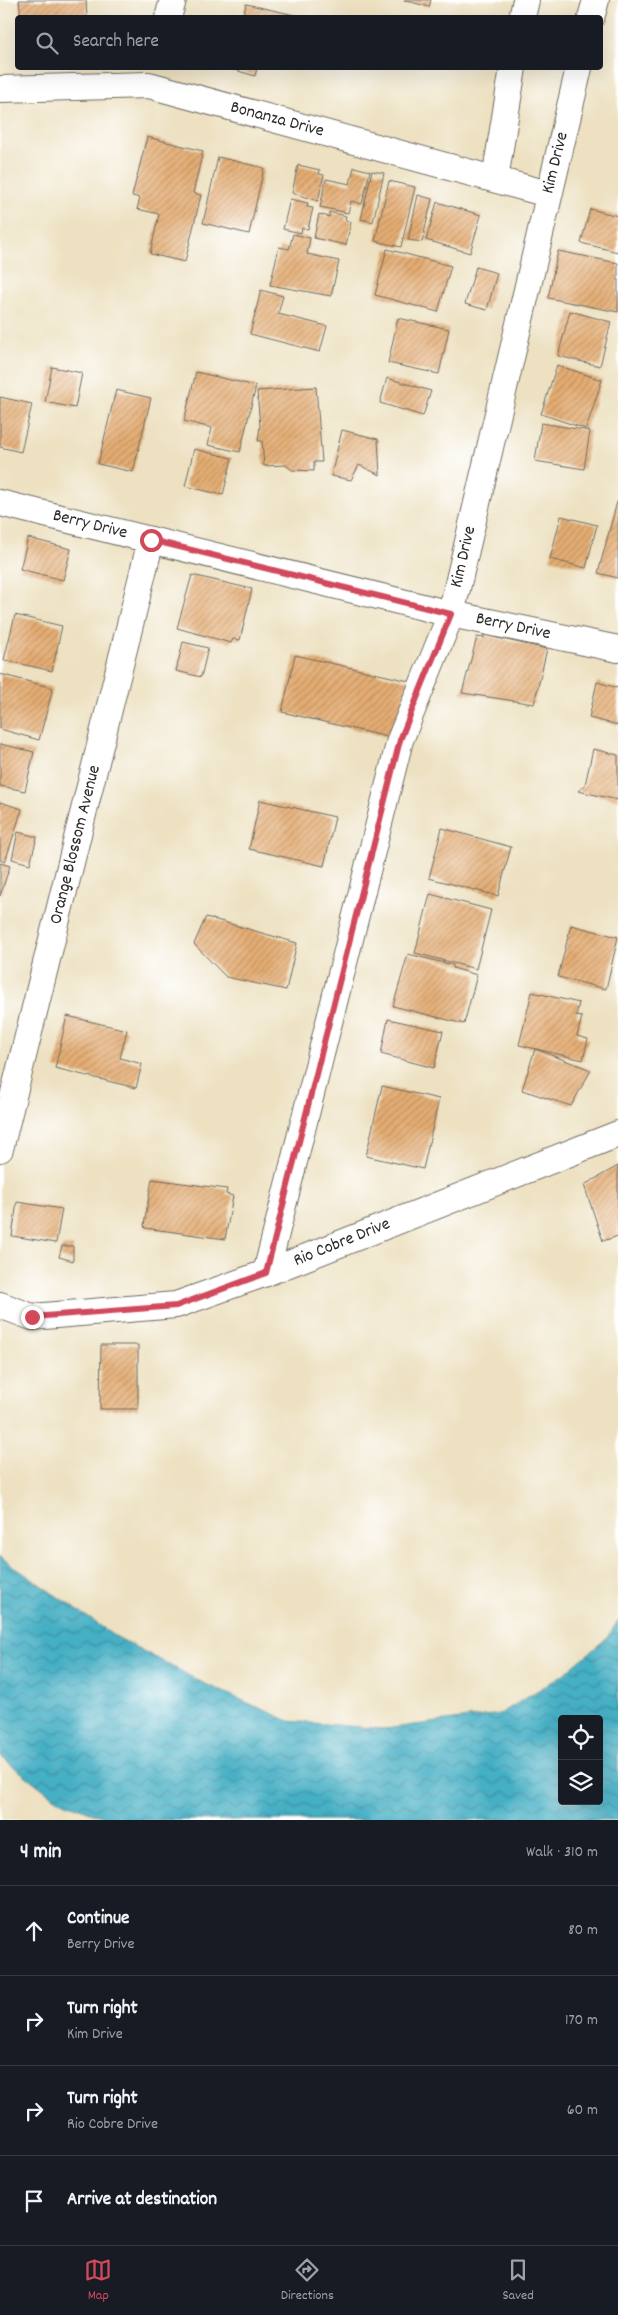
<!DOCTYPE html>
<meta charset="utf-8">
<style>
:root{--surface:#171b24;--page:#242831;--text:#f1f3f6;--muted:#9ea1a6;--line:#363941;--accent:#d1495b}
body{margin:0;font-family:Dekko,sans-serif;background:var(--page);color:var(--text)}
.controls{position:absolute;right:15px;bottom:15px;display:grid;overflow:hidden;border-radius:5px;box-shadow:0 5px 20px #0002}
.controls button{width:45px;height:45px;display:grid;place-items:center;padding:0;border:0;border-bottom:1px solid var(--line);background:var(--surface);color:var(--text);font:25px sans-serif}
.stop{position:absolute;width:15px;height:15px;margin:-11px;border:4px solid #d1495b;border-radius:50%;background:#fff}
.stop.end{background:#d1495b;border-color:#fff;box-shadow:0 1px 5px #0008}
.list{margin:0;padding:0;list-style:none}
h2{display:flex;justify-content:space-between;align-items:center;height:65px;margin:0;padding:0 20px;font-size:21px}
h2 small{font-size:16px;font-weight:400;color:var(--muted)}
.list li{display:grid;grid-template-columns:32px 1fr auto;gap:15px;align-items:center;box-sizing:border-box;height:90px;padding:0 20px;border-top:1px solid var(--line)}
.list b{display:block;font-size:19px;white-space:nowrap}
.list p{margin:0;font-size:16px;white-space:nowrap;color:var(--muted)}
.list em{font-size:16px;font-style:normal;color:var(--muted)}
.icon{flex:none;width:28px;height:28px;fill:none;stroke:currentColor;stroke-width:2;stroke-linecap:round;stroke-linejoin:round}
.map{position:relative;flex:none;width:618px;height:1820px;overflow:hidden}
.search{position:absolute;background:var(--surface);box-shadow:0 5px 20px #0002;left:15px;right:15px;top:15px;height:55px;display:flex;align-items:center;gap:12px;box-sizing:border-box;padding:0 18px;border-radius:5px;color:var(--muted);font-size:19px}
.sheet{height:425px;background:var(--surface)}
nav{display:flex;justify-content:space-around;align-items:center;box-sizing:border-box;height:70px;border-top:1px solid var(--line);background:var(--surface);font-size:14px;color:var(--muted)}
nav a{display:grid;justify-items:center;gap:2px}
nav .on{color:var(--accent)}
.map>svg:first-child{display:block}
.water{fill:url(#water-waves);stroke:#386d78;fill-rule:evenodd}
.building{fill:url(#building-hatch)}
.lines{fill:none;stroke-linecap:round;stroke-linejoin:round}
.street-casing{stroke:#6f6b60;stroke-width:28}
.street{stroke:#fff;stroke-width:26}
.route{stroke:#d1495b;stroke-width:6}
.labels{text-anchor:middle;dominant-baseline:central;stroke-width:4;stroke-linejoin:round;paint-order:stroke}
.street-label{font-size:18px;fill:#2b2b2b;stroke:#fff}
</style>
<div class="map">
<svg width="618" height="1820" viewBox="0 0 618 1820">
<defs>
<pattern id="water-waves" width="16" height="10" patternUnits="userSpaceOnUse" patternTransform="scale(1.25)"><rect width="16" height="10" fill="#45afc4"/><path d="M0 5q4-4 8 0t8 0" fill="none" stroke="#3a8f9f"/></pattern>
<pattern id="building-hatch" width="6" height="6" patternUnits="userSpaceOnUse" patternTransform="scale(1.25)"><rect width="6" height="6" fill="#e5ad73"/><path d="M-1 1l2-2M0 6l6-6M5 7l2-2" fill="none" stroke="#ba8d5f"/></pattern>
</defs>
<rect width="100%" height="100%" fill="#fff"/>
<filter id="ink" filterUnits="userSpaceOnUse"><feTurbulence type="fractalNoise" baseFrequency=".02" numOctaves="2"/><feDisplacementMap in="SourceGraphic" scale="10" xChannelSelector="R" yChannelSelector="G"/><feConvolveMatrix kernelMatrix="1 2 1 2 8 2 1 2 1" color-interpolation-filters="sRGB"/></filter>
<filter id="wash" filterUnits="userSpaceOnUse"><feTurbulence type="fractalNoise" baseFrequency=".0096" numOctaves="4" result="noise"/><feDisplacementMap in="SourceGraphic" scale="20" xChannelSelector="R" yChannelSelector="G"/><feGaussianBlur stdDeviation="1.12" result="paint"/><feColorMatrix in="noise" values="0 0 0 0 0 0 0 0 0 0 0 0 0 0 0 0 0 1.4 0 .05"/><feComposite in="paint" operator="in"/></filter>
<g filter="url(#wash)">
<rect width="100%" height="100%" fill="#ede1c1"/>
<!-- water -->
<path class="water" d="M0 1557 115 1636 201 1682 289 1721 384 1729 500 1714 564 1674 607 1638 618 1621V1820H112L56 1799 0 1756ZM562 1719H599V1801H562Z"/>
<g id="blocks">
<!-- building -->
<g class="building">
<polygon points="19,0 86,0 87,18 21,18"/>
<polygon points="404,0 431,0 429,7"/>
<polygon points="246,4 303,17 302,18 243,18"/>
<polygon points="235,68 257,68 255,76 235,70"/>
<polygon points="147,137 203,151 193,193 201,195 185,262 150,254 159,214 137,209 140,198 132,196"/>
<polygon points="218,157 264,168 249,234 203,223"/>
<polygon points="298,165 320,170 319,174 324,175 318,201 292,193"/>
<polygon points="354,167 370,171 362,204 351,201 348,213 320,207 326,179 350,184"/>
<polygon points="372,171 384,173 373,222 361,219"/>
<polygon points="389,181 415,187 401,247 375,241"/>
<polygon points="418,195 432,199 422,242 408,240"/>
<polygon points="290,199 308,203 307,207 313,208 308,229 302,228 301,233 283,229"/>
<polygon points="437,202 481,215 470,253 426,240"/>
<polygon points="590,209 618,216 618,252 581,243"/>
<polygon points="329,212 346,216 345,220 351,222 346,245 314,238 319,214 329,217"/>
<polygon points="293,234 310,238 307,254 339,261 331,296 270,285 279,247 289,249"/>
<polygon points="387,249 451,266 438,312 375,295"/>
<polygon points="558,251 618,263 618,312 548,298"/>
<polygon points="476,267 497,273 487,310 465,304"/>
<polygon points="261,290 283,296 278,314 327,326 320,352 250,334"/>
<polygon points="570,311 611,322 600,366 558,356"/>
<polygon points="398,318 449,329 439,374 388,363"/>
<polygon points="557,365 602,380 586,429 541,414"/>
<polygon points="52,367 82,373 75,408 45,402"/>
<polygon points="196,372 256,386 240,452 208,445 212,428 184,421"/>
<polygon points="387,378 431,391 423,416 380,403"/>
<polygon points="316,387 322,462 314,462 314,471 292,470 286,465 264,466 262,441 258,441 260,426 257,391"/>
<polygon points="116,390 151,398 133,472 98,464"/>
<polygon points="0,397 32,404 21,452 0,447"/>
<polygon points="541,423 590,431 584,469 535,461"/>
<polygon points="342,430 378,439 380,475 359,465 351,480 331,476"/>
<polygon points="194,449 232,458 223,495 185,486"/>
<polygon points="617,502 618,502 618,578 598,573"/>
<polygon points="561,516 597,525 586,568 550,559"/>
<polygon points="28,538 71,549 63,580 20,569"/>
<polygon points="192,575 252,589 240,640 233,639 231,643 177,628"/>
<polygon points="15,615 62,626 52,671 4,660"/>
<polygon points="484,635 547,649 534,704 462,693 477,637 484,638"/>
<polygon points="183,642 208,648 201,677 176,671"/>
<polygon points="295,655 422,684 400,740 282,712"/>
<polygon points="0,674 53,688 39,740 0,729"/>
<polygon points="597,682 618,688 618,725 589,718"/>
<polygon points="0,744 34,752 25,791 0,786"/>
<polygon points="593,749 618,755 618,800 578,791 585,785"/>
<polygon points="260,800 335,817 324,866 249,849"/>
<polygon points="0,802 22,809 5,862 0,860"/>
<polygon points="442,828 511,847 498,896 429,878"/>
<polygon points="18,832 37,837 30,864 12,859"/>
<polygon points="0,863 10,866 0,896"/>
<polygon points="430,894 491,910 476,969 415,953"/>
<polygon points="206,917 297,943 286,990 226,977 194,944"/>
<polygon points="571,925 618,937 606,989 558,977"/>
<polygon points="408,954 453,965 453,968 477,975 464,1024 393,1006"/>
<polygon points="532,992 579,1003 576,1016 582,1017 577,1036 588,1039 583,1060 519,1045"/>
<polygon points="67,1016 127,1030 120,1058 142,1064 136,1088 55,1068"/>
<polygon points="388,1019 443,1031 434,1068 381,1054"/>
<polygon points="535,1049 591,1070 571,1106 522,1090"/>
<polygon points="382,1086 439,1099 423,1169 366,1156"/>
<polygon points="618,1166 618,1236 603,1241 584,1185"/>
<polygon points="152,1179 227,1189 226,1194 233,1196 225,1239 145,1228 144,1225"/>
<polygon points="17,1202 62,1209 56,1243 12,1236"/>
<polygon points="62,1246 73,1246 73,1261 59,1257"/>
<polygon points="101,1345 138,1345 138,1409 100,1409"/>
</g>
</g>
</g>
<g filter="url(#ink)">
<use href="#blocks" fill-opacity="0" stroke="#6f6b60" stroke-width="1"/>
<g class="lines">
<defs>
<g id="street">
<polyline points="168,18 173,0"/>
<polyline points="522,18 526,0"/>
<polyline points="591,18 596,0"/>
<polyline points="0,89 149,85 548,194"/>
<polyline points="495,179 513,68"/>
<polyline points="0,503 451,614 618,649"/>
<polyline points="0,1149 151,540"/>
<polyline points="266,1273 400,740 451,614 579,68"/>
<polyline points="0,1305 32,1317 176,1305 266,1273 618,1134"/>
</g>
</defs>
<!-- street casing -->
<use href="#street" class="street-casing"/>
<!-- street -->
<use href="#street" class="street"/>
</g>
</g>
<g class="lines" filter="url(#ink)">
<!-- route -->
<polyline class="route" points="32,1317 176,1306 266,1273 400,740 451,614 151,540"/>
</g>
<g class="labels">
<!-- street labels -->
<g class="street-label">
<text transform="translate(277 120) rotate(15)">Bonanza Drive</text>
<text transform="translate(556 163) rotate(-76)">Kim Drive</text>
<text transform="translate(90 525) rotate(14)">Berry Drive</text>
<text transform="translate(464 557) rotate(-77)">Kim Drive</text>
<text transform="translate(513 627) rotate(12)">Berry Drive</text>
<text transform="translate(76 845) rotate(-76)">Orange Blossom Avenue</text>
<text transform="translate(342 1243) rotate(-22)">Rio Cobre Drive</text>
</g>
</g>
</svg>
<div class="controls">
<button><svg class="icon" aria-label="locate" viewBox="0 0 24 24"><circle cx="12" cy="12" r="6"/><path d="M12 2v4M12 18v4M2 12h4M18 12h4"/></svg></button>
<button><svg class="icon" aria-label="layers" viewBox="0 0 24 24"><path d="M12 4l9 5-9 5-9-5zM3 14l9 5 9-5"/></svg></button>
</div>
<div class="stop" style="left:151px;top:540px"></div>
<div class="stop end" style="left:32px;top:1317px"></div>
<div class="search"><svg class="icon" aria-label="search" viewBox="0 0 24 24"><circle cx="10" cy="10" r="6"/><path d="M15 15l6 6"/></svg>Search here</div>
</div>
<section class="sheet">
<h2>4 min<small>Walk · 310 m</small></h2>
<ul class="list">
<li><svg class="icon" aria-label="ahead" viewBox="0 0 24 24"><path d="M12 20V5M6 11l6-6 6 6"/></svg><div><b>Continue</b><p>Berry Drive</p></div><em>80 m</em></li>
<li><svg class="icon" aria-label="right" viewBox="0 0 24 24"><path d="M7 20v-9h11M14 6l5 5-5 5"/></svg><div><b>Turn right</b><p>Kim Drive</p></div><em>170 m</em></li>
<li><svg class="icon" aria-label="right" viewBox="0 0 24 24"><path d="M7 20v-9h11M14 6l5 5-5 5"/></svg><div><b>Turn right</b><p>Rio Cobre Drive</p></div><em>60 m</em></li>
<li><svg class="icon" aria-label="arrive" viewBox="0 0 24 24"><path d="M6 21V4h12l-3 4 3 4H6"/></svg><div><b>Arrive at destination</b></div></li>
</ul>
</section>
<nav>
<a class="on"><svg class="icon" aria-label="map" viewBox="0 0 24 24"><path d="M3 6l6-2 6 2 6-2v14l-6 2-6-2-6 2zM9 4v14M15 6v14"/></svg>Map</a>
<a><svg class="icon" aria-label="directions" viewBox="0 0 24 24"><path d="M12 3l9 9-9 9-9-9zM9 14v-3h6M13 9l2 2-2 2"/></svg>Directions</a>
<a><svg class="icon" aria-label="saved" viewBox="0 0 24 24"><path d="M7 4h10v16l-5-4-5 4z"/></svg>Saved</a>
</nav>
